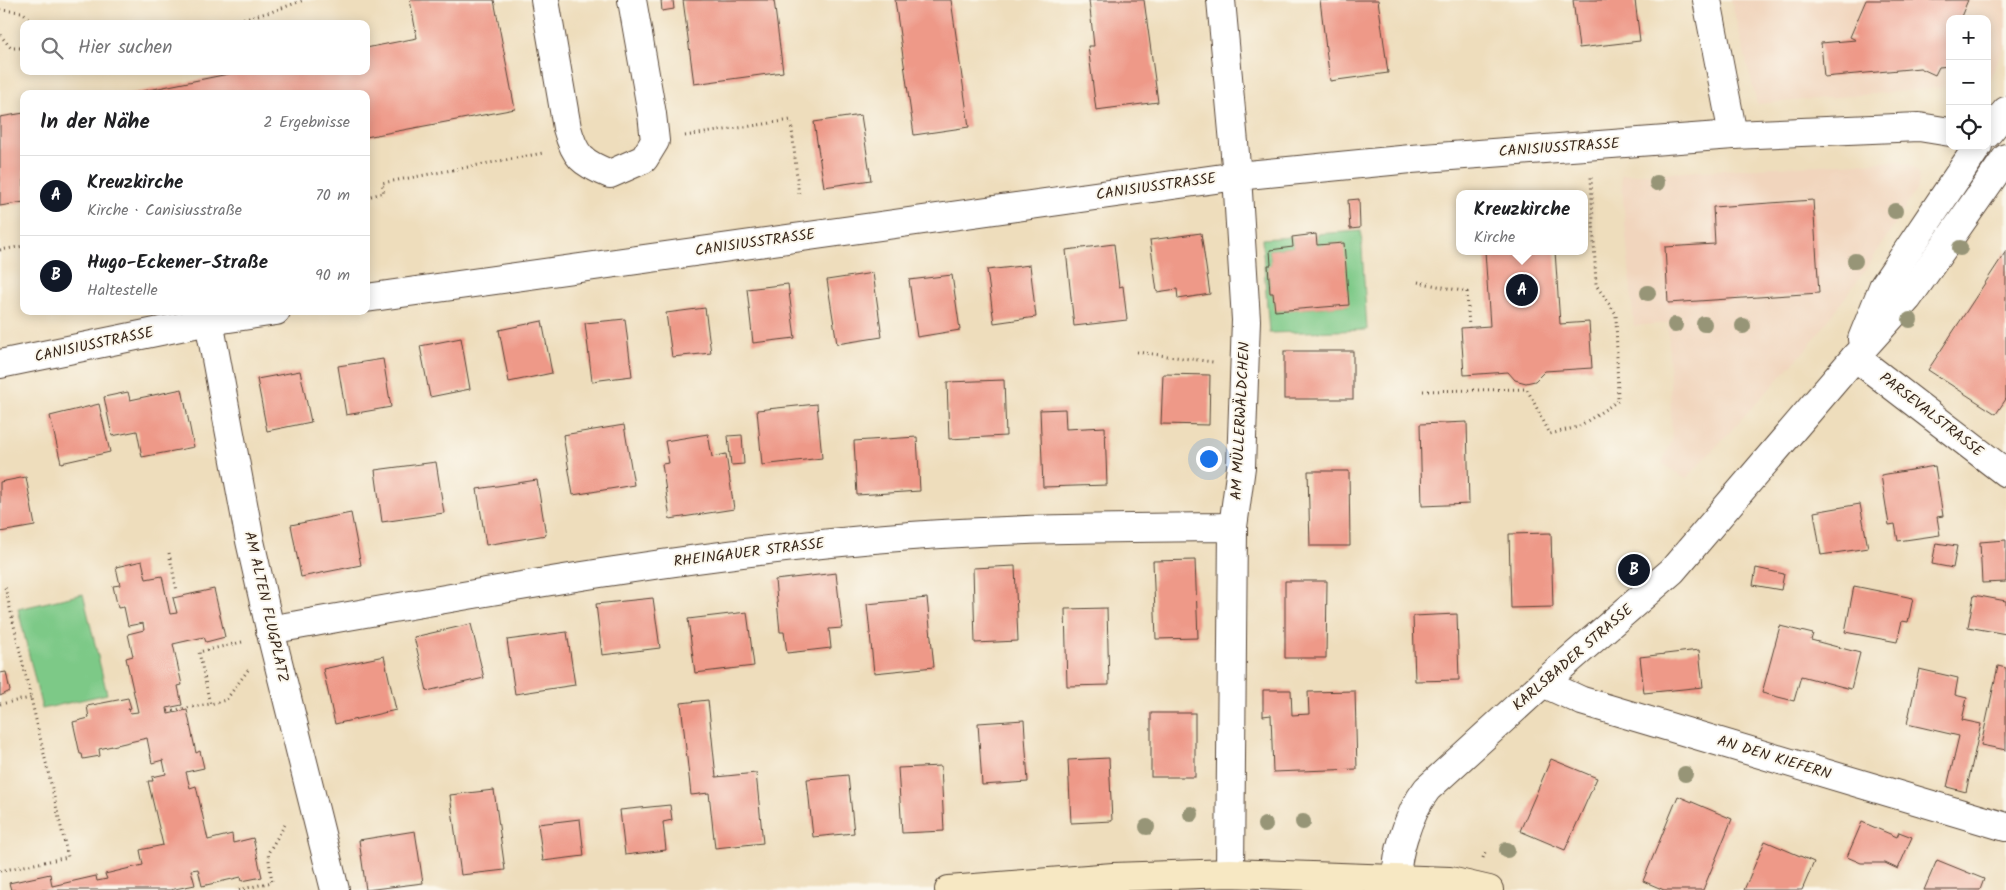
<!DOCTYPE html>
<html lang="de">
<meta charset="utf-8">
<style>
:root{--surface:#fff;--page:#f6f6f6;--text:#202124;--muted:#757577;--line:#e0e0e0;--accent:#111827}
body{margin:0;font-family:Kalam,sans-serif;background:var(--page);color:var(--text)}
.controls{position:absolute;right:15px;top:15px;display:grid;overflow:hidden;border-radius:10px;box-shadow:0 2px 12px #0003}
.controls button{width:45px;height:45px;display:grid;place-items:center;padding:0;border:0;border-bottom:1px solid var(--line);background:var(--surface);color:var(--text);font:25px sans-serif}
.you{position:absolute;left:1208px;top:458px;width:18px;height:18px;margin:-12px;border:4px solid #fff;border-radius:50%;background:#1a73e8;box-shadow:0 0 0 8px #1a73e833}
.badge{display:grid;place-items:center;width:32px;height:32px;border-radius:50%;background:var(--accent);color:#fff;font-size:16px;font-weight:700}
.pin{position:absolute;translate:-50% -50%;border:2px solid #fff;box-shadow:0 1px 5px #0006}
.popup{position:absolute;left:1456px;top:190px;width:132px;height:65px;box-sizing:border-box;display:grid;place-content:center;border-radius:10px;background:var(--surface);filter:drop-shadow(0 1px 4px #0005);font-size:16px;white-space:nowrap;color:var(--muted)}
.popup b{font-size:19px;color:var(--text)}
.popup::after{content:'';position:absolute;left:50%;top:100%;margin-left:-10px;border:10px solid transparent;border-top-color:var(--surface)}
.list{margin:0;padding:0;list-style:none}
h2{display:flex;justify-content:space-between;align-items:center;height:65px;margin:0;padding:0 20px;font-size:21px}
h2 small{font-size:16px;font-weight:400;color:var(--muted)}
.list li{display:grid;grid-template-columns:32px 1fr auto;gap:15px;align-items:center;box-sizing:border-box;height:80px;padding:0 20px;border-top:1px solid var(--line)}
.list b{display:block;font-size:19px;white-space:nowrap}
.list p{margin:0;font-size:16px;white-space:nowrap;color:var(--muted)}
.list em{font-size:16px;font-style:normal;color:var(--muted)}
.icon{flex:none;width:28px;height:28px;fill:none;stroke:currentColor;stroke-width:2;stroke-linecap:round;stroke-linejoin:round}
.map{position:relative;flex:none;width:2006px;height:890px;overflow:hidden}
.search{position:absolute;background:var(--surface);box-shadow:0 2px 12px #0003;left:20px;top:20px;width:350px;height:55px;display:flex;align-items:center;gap:12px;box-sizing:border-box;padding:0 18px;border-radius:10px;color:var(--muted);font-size:19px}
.panel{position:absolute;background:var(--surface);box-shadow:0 2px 12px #0003;left:20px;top:90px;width:350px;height:225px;border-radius:10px}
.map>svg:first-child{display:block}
.built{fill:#f1d5bd}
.industrial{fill:#cec1ba}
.green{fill:#7dc987;stroke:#5c7a52}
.building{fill:#e98}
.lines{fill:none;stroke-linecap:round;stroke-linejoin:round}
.minor-casing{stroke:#564536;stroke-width:30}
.secondary-casing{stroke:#564536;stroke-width:30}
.path{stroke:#564536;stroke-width:3;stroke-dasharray:1 4;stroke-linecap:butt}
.minor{stroke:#fff;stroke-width:28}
.secondary{stroke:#f7e8c3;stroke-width:28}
.tree{fill:#979577}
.labels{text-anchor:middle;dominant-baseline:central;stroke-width:4;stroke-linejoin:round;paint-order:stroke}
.street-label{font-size:15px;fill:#3b2a1e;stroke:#fbf7ec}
</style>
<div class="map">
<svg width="2006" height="890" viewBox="0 0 2006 890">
<rect width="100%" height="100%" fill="#fbf7ec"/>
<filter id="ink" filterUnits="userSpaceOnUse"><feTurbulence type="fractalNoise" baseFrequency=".02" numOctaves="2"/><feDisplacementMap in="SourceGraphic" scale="10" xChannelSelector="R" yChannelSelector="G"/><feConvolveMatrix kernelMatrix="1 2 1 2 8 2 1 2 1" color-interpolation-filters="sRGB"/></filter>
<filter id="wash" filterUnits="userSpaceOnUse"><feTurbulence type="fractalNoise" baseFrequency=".0096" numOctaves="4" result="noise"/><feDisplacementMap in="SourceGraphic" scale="20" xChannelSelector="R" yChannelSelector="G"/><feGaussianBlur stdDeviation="1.12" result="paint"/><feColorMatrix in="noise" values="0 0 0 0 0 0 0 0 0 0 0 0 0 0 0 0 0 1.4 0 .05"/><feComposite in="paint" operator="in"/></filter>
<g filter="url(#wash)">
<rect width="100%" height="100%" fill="#eeddbc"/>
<!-- built -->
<g class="built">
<polygon points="1731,0 2006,0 2006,43 1989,81 1987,81 1987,19 1950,19 1950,87 1757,104"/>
<polygon points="1900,161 1911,165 1918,172 1919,182 1916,190 1867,268 1808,347 1686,479 1662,463 1672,441 1668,323 1634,326 1621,175"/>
</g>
<!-- industrial -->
<polygon class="industrial" points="1232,887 1288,890 1152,890"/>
<!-- green -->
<g class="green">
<polygon points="1361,231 1367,330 1269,333 1262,239 1292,237 1293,247 1270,250 1271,265 1268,266 1270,293 1273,293 1275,311 1348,305 1317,245 1316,234"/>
<polygon points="83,594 107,694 42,709 18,609"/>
</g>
<g id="blocks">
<!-- building -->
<g class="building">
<polygon points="410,0 494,0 515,109 366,137 366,94 129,94 243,71 366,71 366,48 417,38"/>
<polygon points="661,0 673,0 674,9 662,11"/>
<polygon points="683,0 774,0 783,72 694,84"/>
<polygon points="895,0 951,0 969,127 914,135"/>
<polygon points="1089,0 1144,0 1158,102 1096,110 1088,46 1094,46"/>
<polygon points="1320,0 1378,0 1388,73 1330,81"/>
<polygon points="1573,0 1635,0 1640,41 1579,48"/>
<polygon points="1866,0 1968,0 1960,19 1950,19 1950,66 1939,67 1935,75 1920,68 1824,77 1821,43 1856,40 1850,37"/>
<polygon points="24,113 24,202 0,206 0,117"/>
<polygon points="861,115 871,180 824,187 814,122"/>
<polygon points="1359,199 1360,228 1350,229 1348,200"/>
<polygon points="1813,200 1819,293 1668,303 1665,247 1715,244 1713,207"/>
<polygon points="1201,233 1210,294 1178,299 1177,289 1157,292 1150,240"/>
<polygon points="1316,234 1317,245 1344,243 1349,305 1275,311 1273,293 1270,293 1268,265 1271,265 1270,250 1293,247 1292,237"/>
<polygon points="1114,244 1119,287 1123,286 1127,320 1074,326 1066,250"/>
<polygon points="1485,251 1555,251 1560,324 1589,322 1592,368 1545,371 1535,381 1526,383 1515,380 1508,372 1464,375 1461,328 1490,326"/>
<polygon points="2006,251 2006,399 1996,414 1928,370"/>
<polygon points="1030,265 1036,317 994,323 987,270"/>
<polygon points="873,273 882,337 837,344 827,280"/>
<polygon points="952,275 960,330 917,337 909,280"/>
<polygon points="788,284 795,338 753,343 747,289"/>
<polygon points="705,308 711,353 672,357 666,313"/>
<polygon points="625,319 632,376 592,381 585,323"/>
<polygon points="542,321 552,373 509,382 499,330"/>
<polygon points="461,338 470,389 430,397 420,346"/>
<rect x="1284" y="351" width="69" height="48"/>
<polygon points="383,359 391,407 346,415 338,366"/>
<polygon points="300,371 311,422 267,431 257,379"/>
<polygon points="1163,374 1210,375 1209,425 1161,424"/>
<polygon points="1004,380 1006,436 949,439 947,382"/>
<polygon points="182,389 194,447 142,457 137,431 112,436 104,397 128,392 130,400"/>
<polygon points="99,404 110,452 61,463 50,416"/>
<polygon points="817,404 822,458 762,465 757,410"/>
<polygon points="1065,409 1066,429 1105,427 1107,485 1043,487 1040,410"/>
<polygon points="1467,422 1469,504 1422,506 1420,424"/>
<polygon points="624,425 634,485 573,495 563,435"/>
<polygon points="708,434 712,457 726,454 734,509 670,519 662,464 669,463 665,441"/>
<polygon points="742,435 744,464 731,465 728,436"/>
<polygon points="917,437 920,491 857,495 854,441"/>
<polygon points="436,462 444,513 382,522 375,470"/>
<polygon points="1935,466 1943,516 1937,517 1940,535 1898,541 1895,524 1889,525 1881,475"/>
<polygon points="1308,471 1349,471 1350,546 1310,546"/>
<polygon points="26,477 35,526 0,532 0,482"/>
<polygon points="537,480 546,535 486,545 477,489"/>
<polygon points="1860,504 1868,548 1821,555 1814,512"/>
<polygon points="351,513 361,565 301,577 291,525"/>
<polygon points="1551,533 1553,607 1511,608 1509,534"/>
<polygon points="2006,540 2006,582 1982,583 1980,542"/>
<polygon points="1936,543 1957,546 1953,568 1932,564"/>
<polygon points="1195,560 1198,638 1156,639 1153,561"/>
<polygon points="142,561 146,579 162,576 170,614 177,613 173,598 214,589 225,637 206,642 204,637 173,644 182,685 178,686 182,705 167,708 168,714 187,710 196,753 200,751 204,768 186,772 190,788 196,786 208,840 232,834 233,843 253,838 262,877 242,881 241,877 202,886 198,869 191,870 195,885 170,890 11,890 9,883 50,874 52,886 96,876 97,881 107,879 105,874 143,865 140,850 163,845 148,781 153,781 152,777 166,774 163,760 152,763 147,738 99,749 100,756 83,759 82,754 80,754 73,722 89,718 87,706 128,698 131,708 128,709 130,713 138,712 126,658 133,656 128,634 144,630 143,623 128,626 124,607 118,608 113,586 120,585 116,567"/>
<polygon points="1015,566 1018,641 975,643 973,568"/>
<polygon points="1756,568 1784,574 1781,590 1753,585"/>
<polygon points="836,573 842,628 829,629 831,648 787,653 784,632 780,632 775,580"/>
<polygon points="1285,581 1327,581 1326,658 1285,658"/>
<polygon points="1854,586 1913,598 1908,622 1902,621 1897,642 1845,632"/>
<polygon points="1974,595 2006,601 2006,634 1968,627"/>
<polygon points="653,598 660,648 602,655 596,604"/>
<polygon points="927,598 934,667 874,673 867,604"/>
<polygon points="1107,608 1109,685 1067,686 1065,609"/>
<polygon points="747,612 754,666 695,673 688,619"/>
<polygon points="1457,614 1459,680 1415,681 1413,616"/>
<polygon points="471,624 484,678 427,691 414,637"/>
<polygon points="1780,626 1813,634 1811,640 1860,653 1851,689 1801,676 1794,701 1762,693"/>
<polygon points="567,632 575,685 515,694 507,640"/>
<polygon points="1699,650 1703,687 1644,693 1640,657"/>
<polygon points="384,656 396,710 335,724 323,669"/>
<polygon points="1998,666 2006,668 2006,750 1981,745"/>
<polygon points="1919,669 1958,678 1955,695 1967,698 1962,720 1981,724 1966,792 1947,787 1959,736 1907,724"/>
<polygon points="6,672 10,691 0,696 0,673"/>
<polygon points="1263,690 1291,690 1292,715 1309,714 1308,692 1355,691 1357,769 1273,772 1271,715 1263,716"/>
<polygon points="708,700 716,777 756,773 763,843 715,848 709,793 691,795 681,703"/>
<rect x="1151" y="713" width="44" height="64"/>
<polygon points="1024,720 1028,782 982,785 978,723"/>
<polygon points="1109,758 1112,821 1071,823 1068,760"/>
<polygon points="1551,759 1597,778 1565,850 1520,831"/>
<polygon points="941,766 944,831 902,833 898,768"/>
<polygon points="848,775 854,833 813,837 807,779"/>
<polygon points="494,790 505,870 461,875 450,795"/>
<polygon points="1678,796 1732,819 1703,890 1664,890 1643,881"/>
<polygon points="670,805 672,820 663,822 666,850 625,855 620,810"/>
<polygon points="580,819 584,856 543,861 538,824"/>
<polygon points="1862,822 1897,837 1899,832 1912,837 1898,869 1885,863 1861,863 1847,857"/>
<polygon points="415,831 423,883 366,890 359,840"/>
<polygon points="1765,841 1814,862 1802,890 1744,890"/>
<polygon points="1937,860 1984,879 1980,890 1924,890"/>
</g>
</g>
</g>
<g filter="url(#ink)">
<use href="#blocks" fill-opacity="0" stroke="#564536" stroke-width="1"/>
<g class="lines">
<defs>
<g id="minor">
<path d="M545 0 567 128C575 157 582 163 610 174L644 159 655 141 652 114 632 0"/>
<polyline points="1221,0 1237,176 1246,320 1241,467 1233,527 1230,873"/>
<polyline points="1707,0 1733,135"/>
<polyline points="1987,134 2006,111"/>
<polyline points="366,298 1237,176 1411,159 1733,135 1919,127 1950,132"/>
<polyline points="209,321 250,541 273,642 335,890"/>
<polyline points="1862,339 1883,287 1978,146"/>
<polyline points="1855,357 2006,473"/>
<polyline points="0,364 209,321 276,311"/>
<path d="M270 630C483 592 696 552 911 536 1018 528 1126 528 1233 527"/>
<polyline points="1543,683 1582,701 2006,827"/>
<path d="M1398 890C1392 861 1409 812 1427 789L1543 683 1672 571 1855 357 1908 298 2006 158"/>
</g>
<polyline id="secondary" points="949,890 1113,877 1230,873 1450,881 1489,890"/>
</defs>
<!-- minor casing -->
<use href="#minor" class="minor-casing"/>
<!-- secondary casing -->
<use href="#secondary" class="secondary-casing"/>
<!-- path -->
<g class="path">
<polyline points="0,10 22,12 37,24"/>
<polyline points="219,24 271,12 304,0"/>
<polyline points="0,35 11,48 24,48"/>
<polyline points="685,136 791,120 799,196"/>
<polyline points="366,197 384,193 382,183 543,153"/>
<polyline points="0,250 24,246"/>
<polyline points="1418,282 1467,292 1469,328"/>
<polyline points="1137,352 1213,362"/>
<polyline points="1423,391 1527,389 1550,434 1578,427 1618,401 1616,314 1596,285 1591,177"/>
<polyline points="169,553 177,591"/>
<polyline points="242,642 199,652 210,704 226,700 248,670"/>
<polyline points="0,704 31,698"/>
<polyline points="168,711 210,704"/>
<polyline points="1483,858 1486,849"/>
<polyline points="0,871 68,857 5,587"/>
<polyline points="239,890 272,882 268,853 286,823"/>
</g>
<!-- minor -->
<use href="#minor" class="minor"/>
<!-- secondary -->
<use href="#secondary" class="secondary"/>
</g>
<!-- trees -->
<g class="tree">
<circle cx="1657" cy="183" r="8"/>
<circle cx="1895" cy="211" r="8"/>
<circle cx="1960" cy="248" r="8"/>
<circle cx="1855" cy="261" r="8"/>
<circle cx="1648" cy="293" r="8"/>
<circle cx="1910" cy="320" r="8"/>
<circle cx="1704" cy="324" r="8"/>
<circle cx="1675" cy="325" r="8"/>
<circle cx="1743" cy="326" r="8"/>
<circle cx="1685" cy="774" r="8"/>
<circle cx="1191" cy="814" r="8"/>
<circle cx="1303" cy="822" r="8"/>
<circle cx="1265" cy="825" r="8"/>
<circle cx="1147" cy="827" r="8"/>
<circle cx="1507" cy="850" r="8"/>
</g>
</g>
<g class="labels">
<!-- street labels -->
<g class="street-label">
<text transform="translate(1559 148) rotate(-4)">CANISIUSSTRASSE</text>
<text transform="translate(1156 187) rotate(-8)">CANISIUSSTRASSE</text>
<text transform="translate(755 243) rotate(-8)">CANISIUSSTRASSE</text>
<text transform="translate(94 345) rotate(-12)">CANISIUSSTRASSE</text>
<text transform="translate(1931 415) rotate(38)">PARSEVALSTRASSE</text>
<text transform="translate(1241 421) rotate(-87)">AM MÜLLERWÄLDCHEN</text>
<text transform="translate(749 553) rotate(-7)">RHEINGAUER STRASSE</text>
<text transform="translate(266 607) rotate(77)">AM ALTEN FLUGPLATZ</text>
<text transform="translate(1573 658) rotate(-41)">KARLSBADER STRASSE</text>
<text transform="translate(1774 758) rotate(17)">AN DEN KIEFERN</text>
</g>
</g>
</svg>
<div class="controls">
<button>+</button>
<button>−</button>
<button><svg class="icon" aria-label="locate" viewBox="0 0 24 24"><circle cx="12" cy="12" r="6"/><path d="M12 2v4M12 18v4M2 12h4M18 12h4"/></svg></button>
</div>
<div class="you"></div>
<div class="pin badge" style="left:1522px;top:290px">A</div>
<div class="popup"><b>Kreuzkirche</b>Kirche</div>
<div class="pin badge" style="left:1634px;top:570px">B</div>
<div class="search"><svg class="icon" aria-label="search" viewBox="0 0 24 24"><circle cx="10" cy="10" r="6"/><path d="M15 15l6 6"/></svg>Hier suchen</div>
<section class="panel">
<h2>In der Nähe<small>2 Ergebnisse</small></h2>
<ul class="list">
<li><span class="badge">A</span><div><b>Kreuzkirche</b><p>Kirche · Canisiusstraße</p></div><em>70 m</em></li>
<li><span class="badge">B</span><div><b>Hugo-Eckener-Straße</b><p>Haltestelle</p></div><em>90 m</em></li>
</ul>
</section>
</div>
